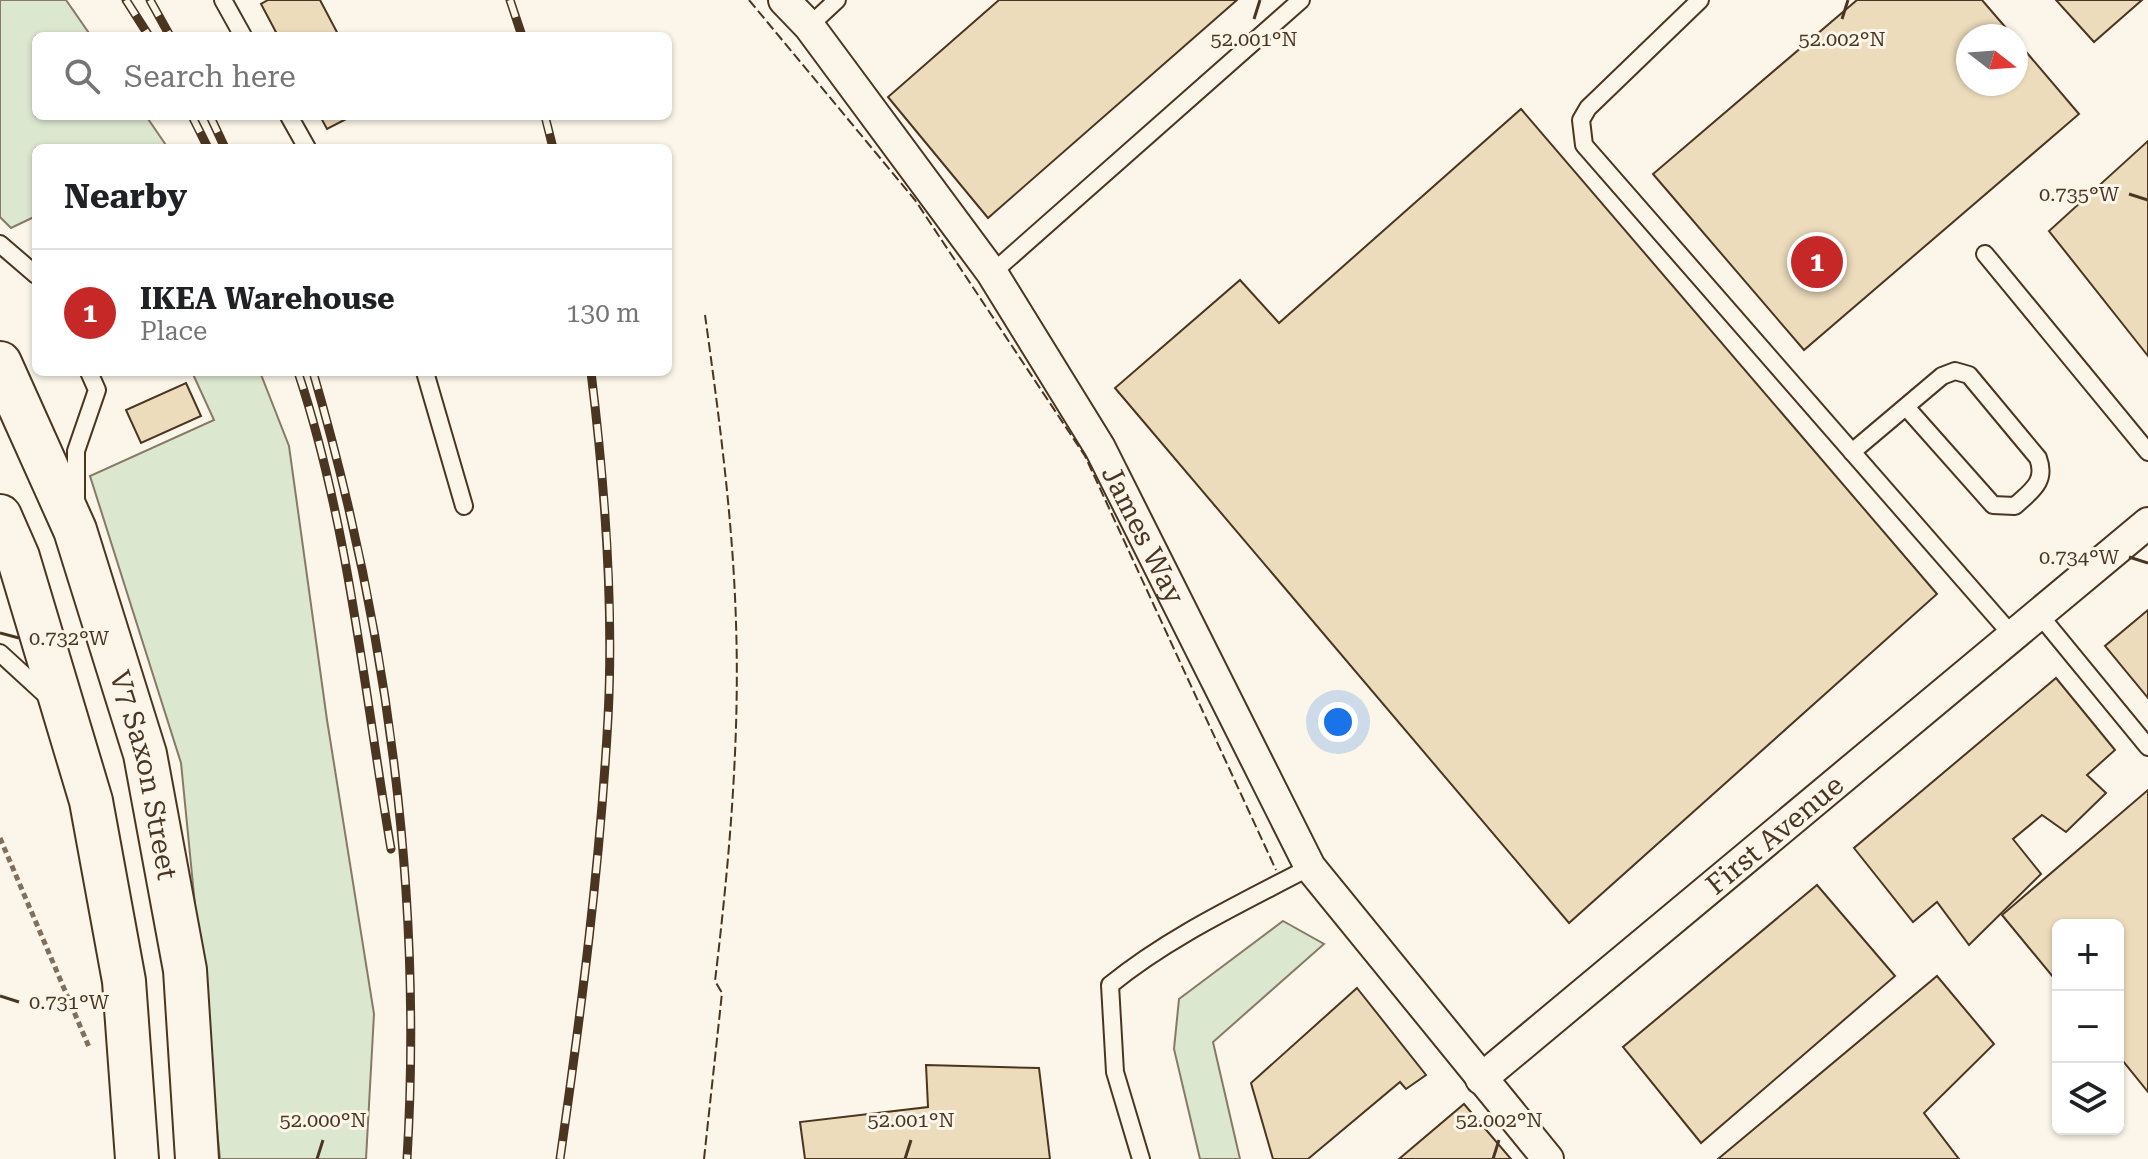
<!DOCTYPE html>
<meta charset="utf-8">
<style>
:root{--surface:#fff;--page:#f6f6f6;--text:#202124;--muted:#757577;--line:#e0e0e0;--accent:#c62828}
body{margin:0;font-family:"Roboto Serif",serif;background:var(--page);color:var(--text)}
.controls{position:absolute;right:24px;bottom:24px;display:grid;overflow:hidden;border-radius:12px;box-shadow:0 2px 6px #0004}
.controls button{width:72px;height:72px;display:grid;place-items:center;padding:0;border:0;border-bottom:2px solid var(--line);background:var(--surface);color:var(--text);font:40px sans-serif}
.compass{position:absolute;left:1956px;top:24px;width:72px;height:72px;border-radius:50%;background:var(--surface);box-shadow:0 2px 6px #0004;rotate:107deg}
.you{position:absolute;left:1338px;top:722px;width:28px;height:28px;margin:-20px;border:6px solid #fff;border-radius:50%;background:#1a73e8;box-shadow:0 0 0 12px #1a73e833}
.badge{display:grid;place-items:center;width:52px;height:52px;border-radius:50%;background:var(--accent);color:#fff;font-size:26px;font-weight:700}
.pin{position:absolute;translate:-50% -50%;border:4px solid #fff;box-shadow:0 2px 8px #0006}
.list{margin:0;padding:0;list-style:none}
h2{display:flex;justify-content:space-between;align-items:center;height:104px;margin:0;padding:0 32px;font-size:34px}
h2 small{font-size:26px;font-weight:400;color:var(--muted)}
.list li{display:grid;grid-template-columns:52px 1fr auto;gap:24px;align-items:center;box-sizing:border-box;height:128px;padding:0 32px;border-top:2px solid var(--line)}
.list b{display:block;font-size:30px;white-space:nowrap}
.list p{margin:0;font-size:26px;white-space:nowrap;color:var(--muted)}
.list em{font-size:26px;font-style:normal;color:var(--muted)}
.icon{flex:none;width:44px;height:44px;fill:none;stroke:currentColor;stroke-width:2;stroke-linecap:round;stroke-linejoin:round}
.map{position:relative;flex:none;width:2148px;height:1159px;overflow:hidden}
.search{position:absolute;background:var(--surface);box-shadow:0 2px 6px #0004;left:32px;top:32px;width:640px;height:88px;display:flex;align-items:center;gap:20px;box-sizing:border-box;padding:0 28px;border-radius:12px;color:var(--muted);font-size:30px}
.panel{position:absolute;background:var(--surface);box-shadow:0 2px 6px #0004;left:32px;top:144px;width:640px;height:232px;border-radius:12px}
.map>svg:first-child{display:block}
.green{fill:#dce7d0;stroke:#887966;stroke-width:2}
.building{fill:#ecdcbc;stroke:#4a3520;stroke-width:2}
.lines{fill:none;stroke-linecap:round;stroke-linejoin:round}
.lane-casing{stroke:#4a3520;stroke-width:20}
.street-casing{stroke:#4a3520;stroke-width:34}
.secondary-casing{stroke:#4a3520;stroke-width:46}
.path{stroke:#7f6f5c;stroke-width:5;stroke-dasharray:6 4;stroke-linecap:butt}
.lane{stroke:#fbf6e9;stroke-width:16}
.street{stroke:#fbf6e9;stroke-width:30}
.secondary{stroke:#fbf6e9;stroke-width:42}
.rail-casing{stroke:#4a3520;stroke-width:9}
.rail{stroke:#fbf6e9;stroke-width:6;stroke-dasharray:18;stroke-linecap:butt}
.fence{stroke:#4a3520;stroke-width:2;stroke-dasharray:10 4;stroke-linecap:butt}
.ticks{fill:none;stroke:#4a3520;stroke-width:3}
.labels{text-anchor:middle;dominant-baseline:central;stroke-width:6;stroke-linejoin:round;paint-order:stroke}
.street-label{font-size:28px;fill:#4a3520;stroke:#fbf6e9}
.ticks-label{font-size:20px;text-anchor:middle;fill:#4a3520;stroke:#fbf6e9;stroke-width:6;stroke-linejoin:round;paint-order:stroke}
</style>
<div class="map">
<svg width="2148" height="1159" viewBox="0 0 2148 1159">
<rect width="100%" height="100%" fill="#fbf6e9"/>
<!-- green -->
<g class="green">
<polygon points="0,0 66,0 91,36 36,36 36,116 146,116 168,148 36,148 36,216 11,228 0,217"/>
<polygon points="192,372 260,372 289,446 327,720 374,1014 366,1159 220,1159 181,763 90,476 214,420"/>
<polygon points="1283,921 1324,944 1213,1042 1240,1159 1200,1159 1174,1049 1179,999"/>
</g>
<!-- building -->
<g class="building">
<polygon points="268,0 320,0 339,36 278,36 261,4"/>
<polygon points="999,0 1237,0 988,218 888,97"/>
<polygon points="1857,0 1982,0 2013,36 1968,36 1968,84 2016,84 2016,40 2079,114 1804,350 1653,174"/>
<polygon points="2056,0 2142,0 2094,42"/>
<polygon points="1521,109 1937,594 1569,923 1115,388 1240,280 1279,323"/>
<polygon points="320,116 352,116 327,129"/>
<polygon points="2148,141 2148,356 2049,231"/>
<polygon points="186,383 201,416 141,443 126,410"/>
<polygon points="2148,610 2148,698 2105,646"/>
<polygon points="2056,678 2115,750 2087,775 2106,793 2066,832 2042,815 2013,839 2041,874 1969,945 1937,902 1913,922 1854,848"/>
<polygon points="2148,790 2148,1092 2118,1055 2118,925 2058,925 2058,983 2002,915"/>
<polygon points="1817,885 1895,976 1701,1143 1623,1047"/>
<polygon points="1937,976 1994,1044 1924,1113 1959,1159 1718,1159"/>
<polygon points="1357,988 1426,1075 1406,1089 1400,1082 1308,1159 1273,1159 1251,1083"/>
<polygon points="926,1065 1039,1068 1050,1159 805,1159 800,1122 928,1107"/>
<polygon points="1464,1104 1511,1159 1399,1159"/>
</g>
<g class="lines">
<defs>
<g id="lane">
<polyline points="223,0 243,36"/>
<polyline points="1700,0 1588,108 1581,120 1584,145 2012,635"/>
<polyline points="809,26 837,0"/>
<polyline points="289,116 307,148"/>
<polyline points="0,244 36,275"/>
<polyline points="1985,254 2148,452"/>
<polyline points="992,273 1301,0"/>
<polyline points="425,372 464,506"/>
<path d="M1852 452 1942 376 1955 371 1969 375 2038 458C2047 482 2031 491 2015 506L1993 505 1906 407"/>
<polyline points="76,501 76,451 97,390 89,372"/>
<polyline points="2038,613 2148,747"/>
<polyline points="0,653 48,697"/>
<path d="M1141 1159 1115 1072 1110 985C1170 936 1242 903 1310 867"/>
</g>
<g id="street">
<path id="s1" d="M784 0 809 26 992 273 1100 448 1310 867 1548 1159"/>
<path id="s2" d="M1481 1079 2148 523"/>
</g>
<g id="secondary">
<path id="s3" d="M0 363 75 530 145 754 185 970 197 1159"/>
<polyline points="0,516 18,557 91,801 124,981 137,1159"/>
</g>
</defs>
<!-- lane casing -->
<use href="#lane" class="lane-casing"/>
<!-- street casing -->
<use href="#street" class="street-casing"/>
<!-- secondary casing -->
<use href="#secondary" class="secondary-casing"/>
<!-- path -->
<polyline class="path" points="0,838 89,1047"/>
<!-- lane -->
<use href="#lane" class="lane"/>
<!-- street -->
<use href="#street" class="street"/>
<!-- secondary -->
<use href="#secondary" class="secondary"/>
<defs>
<g id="rail">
<polyline points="126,0 149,36"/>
<polyline points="150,0 170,36"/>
<polyline points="510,0 522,36"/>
<polyline points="192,116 208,148"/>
<polyline points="210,116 225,148"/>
<polyline points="545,116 553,148"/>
<path d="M298 372C349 526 364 690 391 849"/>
<path d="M313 372C387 626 423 895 407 1159"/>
<path d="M560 1159C581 1012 600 866 608 718 614 603 605 486 591 372"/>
</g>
</defs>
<!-- rail casing -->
<use href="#rail" class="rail-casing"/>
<!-- rail -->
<use href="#rail" class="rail"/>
<!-- fence -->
<g class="fence">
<polyline points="749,0 915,200 1085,456 1276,870"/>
<path d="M704 1159 722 993 715 981C729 864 740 742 736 623 733 520 719 416 705 315"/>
</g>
</g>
<!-- ticks -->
<path class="ticks" d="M1254 19 1260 0M1842 19 1848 0M2129 194 2148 200M2129 557 2148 563M0 633 19 638M0 996 19 1002M317 1159 323 1140M905 1159 911 1140M1493 1159 1499 1140"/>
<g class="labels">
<!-- street labels -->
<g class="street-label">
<text stroke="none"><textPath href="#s1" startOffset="646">James Way</textPath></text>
<text stroke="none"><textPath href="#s3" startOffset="438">V7 Saxon Street</textPath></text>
<text stroke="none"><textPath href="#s2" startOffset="382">First Avenue</textPath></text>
</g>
</g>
<g class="ticks-label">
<text x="1254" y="46">52.001°N</text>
<text x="1842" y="46">52.002°N</text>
<text x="2079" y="201">0.735°W</text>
<text x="2079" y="564">0.734°W</text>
<text x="69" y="645">0.732°W</text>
<text x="69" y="1009">0.731°W</text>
<text x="323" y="1127">52.000°N</text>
<text x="911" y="1127">52.001°N</text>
<text x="1499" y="1127">52.002°N</text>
</g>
</svg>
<div class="controls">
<button>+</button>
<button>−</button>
<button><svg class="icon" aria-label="layers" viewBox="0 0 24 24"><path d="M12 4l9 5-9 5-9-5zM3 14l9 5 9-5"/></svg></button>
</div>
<svg class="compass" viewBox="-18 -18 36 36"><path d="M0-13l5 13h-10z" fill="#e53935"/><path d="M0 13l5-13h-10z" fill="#757577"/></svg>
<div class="you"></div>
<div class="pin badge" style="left:1817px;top:262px">1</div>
<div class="search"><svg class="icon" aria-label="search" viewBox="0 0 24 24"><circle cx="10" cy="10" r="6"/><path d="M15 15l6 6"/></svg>Search here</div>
<section class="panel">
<h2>Nearby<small></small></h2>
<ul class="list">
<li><span class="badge">1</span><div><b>IKEA Warehouse</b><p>Place</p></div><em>130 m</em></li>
</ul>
</section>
</div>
